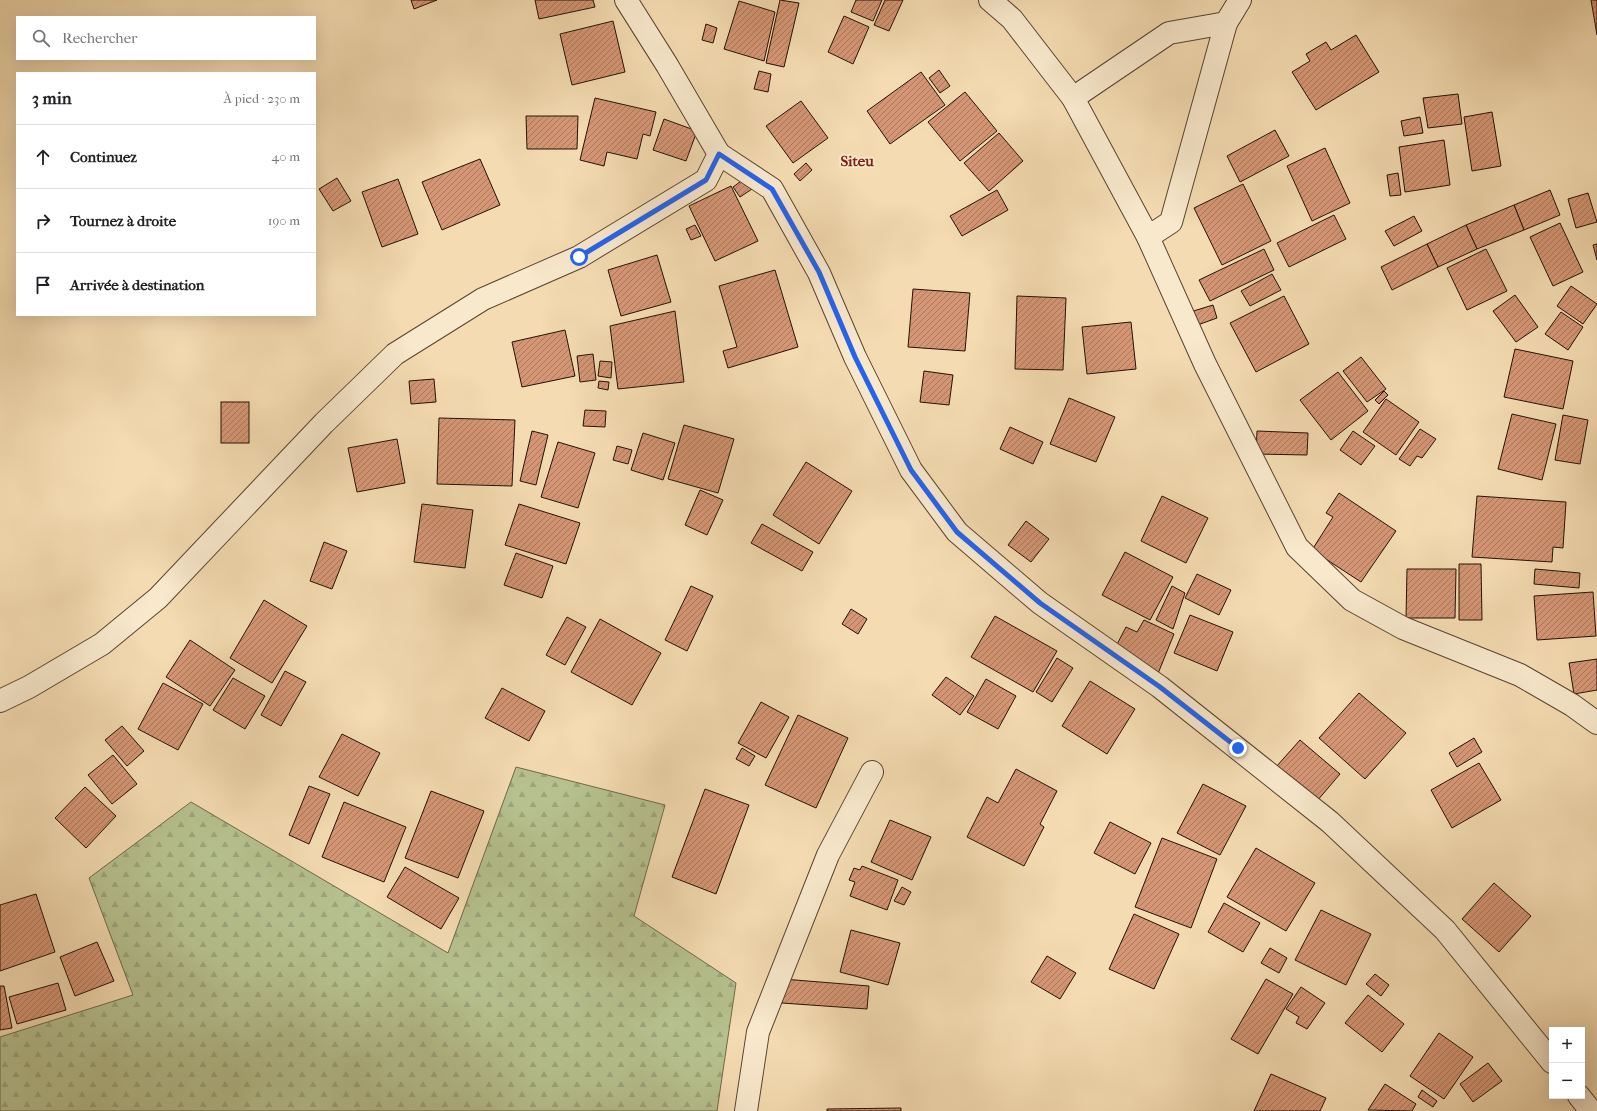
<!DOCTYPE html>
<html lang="fr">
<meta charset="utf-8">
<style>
:root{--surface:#fff;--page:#f2f2f2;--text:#202124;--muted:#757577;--line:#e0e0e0}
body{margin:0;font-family:"IM FELL French Canon",serif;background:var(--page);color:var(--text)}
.controls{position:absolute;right:12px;bottom:12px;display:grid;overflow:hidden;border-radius:0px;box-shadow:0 4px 16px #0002}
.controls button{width:36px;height:36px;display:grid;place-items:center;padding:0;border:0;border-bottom:1px solid var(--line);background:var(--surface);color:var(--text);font:20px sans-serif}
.stop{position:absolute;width:12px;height:12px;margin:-9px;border:3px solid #2563eb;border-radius:50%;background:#fff}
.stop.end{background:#2563eb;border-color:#fff;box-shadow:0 1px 4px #0008}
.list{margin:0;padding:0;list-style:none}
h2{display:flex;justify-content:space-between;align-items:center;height:52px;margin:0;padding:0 16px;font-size:17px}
h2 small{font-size:13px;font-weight:400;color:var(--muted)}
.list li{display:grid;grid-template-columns:26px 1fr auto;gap:12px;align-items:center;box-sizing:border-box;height:64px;padding:0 16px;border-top:1px solid var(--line)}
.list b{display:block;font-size:15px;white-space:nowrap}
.list em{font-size:13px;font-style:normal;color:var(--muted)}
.icon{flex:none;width:22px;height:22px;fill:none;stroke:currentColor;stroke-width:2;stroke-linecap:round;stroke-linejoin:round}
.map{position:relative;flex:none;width:1597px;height:1111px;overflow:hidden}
.search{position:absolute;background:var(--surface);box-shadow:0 4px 16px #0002;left:16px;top:16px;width:300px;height:44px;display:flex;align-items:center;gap:10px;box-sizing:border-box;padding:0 14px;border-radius:0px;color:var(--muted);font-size:15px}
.panel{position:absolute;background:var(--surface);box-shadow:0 4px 16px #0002;left:16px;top:72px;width:300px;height:244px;border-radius:0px}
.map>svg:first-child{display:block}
.forest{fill:url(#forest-firs);stroke:#6e684b}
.building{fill:url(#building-hatch);stroke:#251007}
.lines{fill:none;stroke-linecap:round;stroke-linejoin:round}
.minor-casing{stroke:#594332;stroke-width:24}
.minor{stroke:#f8e8cc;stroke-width:22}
.route{stroke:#2563eb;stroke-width:5}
.labels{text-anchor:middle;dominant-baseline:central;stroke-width:4;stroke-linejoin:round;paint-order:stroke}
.neighbourhood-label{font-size:15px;font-weight:bold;fill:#7a1f14;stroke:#f8e8cc}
</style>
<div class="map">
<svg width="1597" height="1111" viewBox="0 0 1597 1111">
<defs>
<pattern id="forest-firs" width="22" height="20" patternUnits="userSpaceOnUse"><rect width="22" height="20" fill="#b6c18f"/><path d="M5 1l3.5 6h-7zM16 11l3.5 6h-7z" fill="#9ca57a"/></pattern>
<pattern id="building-hatch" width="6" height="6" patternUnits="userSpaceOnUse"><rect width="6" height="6" fill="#d59675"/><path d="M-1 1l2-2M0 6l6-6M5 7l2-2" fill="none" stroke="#ad795e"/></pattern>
</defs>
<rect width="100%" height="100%" fill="#f4dbb1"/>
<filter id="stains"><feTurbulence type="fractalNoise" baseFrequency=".005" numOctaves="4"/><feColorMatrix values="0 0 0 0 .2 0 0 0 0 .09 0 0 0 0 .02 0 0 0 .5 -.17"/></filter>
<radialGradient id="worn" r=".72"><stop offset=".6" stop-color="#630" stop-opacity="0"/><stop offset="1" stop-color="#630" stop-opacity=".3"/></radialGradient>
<!-- forest -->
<polygon class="forest" points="516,767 665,805 634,916 736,983 717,1111 0,1111 0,1037 133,995 89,878 191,802 448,953"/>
<!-- building -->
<g class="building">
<polygon points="411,0 437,0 414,9"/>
<polygon points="535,0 593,0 595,7 539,19"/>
<polygon points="780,0 799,3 784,67 766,63"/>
<polygon points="856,0 882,0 873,21 851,12"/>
<polygon points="885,0 903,0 889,31 874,25"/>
<polygon points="1591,0 1597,0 1597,35"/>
<polygon points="739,1 775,12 764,61 724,49"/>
<polygon points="844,16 869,27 853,64 828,52"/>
<polygon points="613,21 625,72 572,85 560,34"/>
<polygon points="706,24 717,28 713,43 702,40"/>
<polygon points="1356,35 1379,72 1316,110 1292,72 1310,61 1306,54 1326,42 1331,50"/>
<polygon points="939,70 950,86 940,93 929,78"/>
<polygon points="759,71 771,74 768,92 754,89"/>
<polygon points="921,72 945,105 890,144 867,111"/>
<polygon points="965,92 997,131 960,161 928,122"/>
<polygon points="1458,94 1462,124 1428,128 1423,98"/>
<polygon points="595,98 656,112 650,136 643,134 637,159 607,152 604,166 580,160"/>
<polygon points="801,101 828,138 793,163 766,126"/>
<polygon points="1492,112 1501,166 1472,171 1464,117"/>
<polygon points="526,116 578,116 577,149 527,149"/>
<polygon points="1420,117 1423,133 1404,136 1401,121"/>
<polygon points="664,119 697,131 686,161 653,150"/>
<polygon points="1275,130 1289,156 1240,182 1227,156"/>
<polygon points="999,133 1023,161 989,191 964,163"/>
<polygon points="1444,140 1450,185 1405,192 1399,147"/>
<polygon points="1325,148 1350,203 1312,221 1287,166"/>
<polygon points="480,159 500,205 442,230 422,182"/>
<polygon points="806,163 812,170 800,181 794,174"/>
<polygon points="1398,173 1401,195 1390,196 1387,175"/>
<polygon points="748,176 755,187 740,197 733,187"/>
<polygon points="337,178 351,201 333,211 319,189"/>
<polygon points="398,179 418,234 382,247 362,192"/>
<polygon points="1243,184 1271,241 1222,265 1194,208"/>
<polygon points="731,186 758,241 715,261 689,206"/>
<polygon points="997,190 1008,210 962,236 950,216"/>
<polygon points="1550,190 1560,215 1524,230 1514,205"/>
<polygon points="1588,193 1597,222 1576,228 1568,199"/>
<polygon points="1514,205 1524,230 1477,249 1466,225"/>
<polygon points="1334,215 1346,239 1289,267 1277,243"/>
<polygon points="1414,216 1422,231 1394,246 1385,231"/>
<polygon points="1560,223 1583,272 1553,286 1530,237"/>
<polygon points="695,225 701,236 691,240 686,229"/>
<polygon points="1466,225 1477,249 1438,267 1427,244"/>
<polygon points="1427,244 1438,267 1392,290 1381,267"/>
<polygon points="1597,244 1597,260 1593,245"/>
<polygon points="1264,249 1274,270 1210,301 1199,280"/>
<polygon points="1486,249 1507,291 1467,310 1447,268"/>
<polygon points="657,255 671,302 621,316 608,270"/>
<polygon points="775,270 798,347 728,368 723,351 737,347 719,286"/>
<polygon points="1272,274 1281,290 1250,306 1241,291"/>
<polygon points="1571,286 1597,304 1583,324 1557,306"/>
<polygon points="913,289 970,293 965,351 908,347"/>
<polygon points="1515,295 1538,327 1516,342 1493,311"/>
<polygon points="1017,296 1066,298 1063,370 1015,369"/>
<polygon points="1284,296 1309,344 1256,372 1230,323"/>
<polygon points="1213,305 1217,318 1192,327 1187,313"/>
<polygon points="675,311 684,382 618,389 610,326"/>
<polygon points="1561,312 1583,327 1568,350 1545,334"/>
<polygon points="1131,322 1136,369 1087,374 1082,327"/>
<polygon points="565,330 575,376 522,387 512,342"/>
<polygon points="1515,349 1573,361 1563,409 1504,397"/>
<polygon points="593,354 596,380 580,382 577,356"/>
<polygon points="1361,357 1386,389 1367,402 1343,371"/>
<polygon points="600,361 612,362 611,378 598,376"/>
<polygon points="924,371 953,375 949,405 920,402"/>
<polygon points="1338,372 1368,411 1331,440 1300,400"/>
<polygon points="434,379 436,402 411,404 409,381"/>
<polygon points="599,381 609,382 608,390 598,388"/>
<polygon points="1384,391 1388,395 1379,404 1375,400"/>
<polygon points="1069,398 1115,417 1096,462 1050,444"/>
<polygon points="1386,399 1419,422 1396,455 1363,432"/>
<rect x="221" y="402" width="28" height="41"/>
<polygon points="585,410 606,411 605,427 583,426"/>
<polygon points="1512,414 1556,424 1542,480 1498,469"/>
<polygon points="1563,415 1588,420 1580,464 1555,460"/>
<polygon points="439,418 515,420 512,486 437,484"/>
<polygon points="684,425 734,439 718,493 668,479"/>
<polygon points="1010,427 1043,442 1033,464 1000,449"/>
<polygon points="1420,429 1436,439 1422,458 1417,456 1410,466 1399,459"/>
<polygon points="532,431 548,435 536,485 520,481"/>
<polygon points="1257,431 1308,433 1307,455 1256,454"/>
<polygon points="1353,431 1375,446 1361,465 1340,450"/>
<polygon points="643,433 675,443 663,480 631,470"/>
<polygon points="397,439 405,483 357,492 348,448"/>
<polygon points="558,442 595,453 578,508 541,497"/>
<polygon points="617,446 632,450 628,464 613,460"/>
<polygon points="806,462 852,491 819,544 773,515"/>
<polygon points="700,490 723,500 707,535 685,525"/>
<polygon points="1339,493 1396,531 1361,582 1312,550 1333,517 1326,513"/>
<polygon points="1162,496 1208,518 1186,563 1141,541"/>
<polygon points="1477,496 1566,502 1563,548 1553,547 1552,562 1472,557"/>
<polygon points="422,504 473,510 465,568 414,562"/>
<polygon points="519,504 580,523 566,564 505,545"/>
<polygon points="1026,521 1049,539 1031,562 1008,545"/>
<polygon points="762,524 813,552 802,571 751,543"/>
<polygon points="324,542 347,551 332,589 310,581"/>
<polygon points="1125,552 1173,577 1150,620 1102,595"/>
<polygon points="516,553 553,566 542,598 504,585"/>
<polygon points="1459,564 1481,564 1482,620 1459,620"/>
<polygon points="1407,569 1456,569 1455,618 1406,618"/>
<polygon points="1535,569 1580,573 1579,588 1534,584"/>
<polygon points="1197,574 1231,590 1219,615 1185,598"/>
<polygon points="691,586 713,596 687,651 665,640"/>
<polygon points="1172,586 1185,593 1173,629 1156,620"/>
<polygon points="1593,592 1596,636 1537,640 1534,596"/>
<polygon points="264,600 307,626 272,683 230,658"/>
<polygon points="851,609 867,619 858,634 842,624"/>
<polygon points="1190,615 1233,632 1217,671 1174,653"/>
<polygon points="995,616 1057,651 1033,692 971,657"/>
<polygon points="567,617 586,627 565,665 546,655"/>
<polygon points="600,619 661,653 632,705 571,672"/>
<polygon points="1144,620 1174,634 1157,676 1113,652 1126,627 1137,632"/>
<polygon points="190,640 235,670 210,706 166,677"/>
<polygon points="1057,658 1073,668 1052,702 1036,692"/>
<polygon points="1597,659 1597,690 1574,694 1569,663"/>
<polygon points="285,671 306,682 281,726 261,715"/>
<polygon points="946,677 974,696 960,715 932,695"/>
<polygon points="233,678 265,696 245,729 213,710"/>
<polygon points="986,679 1016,696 998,729 967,712"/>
<polygon points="1090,681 1135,709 1107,754 1062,726"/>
<polygon points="163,683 203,704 178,750 138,729"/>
<polygon points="502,688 545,711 529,741 485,718"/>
<polygon points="1359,693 1406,733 1365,779 1319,738"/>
<polygon points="761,702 789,717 766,758 738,743"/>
<polygon points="798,715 848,738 816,808 765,785"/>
<polygon points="122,726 144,751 127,766 105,740"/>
<polygon points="342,734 380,753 358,796 319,777"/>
<polygon points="1474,738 1482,752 1457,767 1449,753"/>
<polygon points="1300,740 1340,774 1317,801 1276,767"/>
<polygon points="742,748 755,756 749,766 736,759"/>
<polygon points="113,755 137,784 112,804 88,775"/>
<polygon points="1479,763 1501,800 1452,828 1431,790"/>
<polygon points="1016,769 1057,791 1040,824 1044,827 1024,866 967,837 987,797 998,803"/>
<polygon points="1203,784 1246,806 1220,855 1177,833"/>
<polygon points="309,786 330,794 309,844 289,835"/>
<polygon points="85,787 116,816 86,848 55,818"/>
<polygon points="705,789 749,805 716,894 672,877"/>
<polygon points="431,791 484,811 458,878 405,858"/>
<polygon points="344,802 406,827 384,882 322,857"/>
<polygon points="890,820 931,837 912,880 871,862"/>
<polygon points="1110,822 1151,843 1135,874 1094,853"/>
<polygon points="1162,838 1217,859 1191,928 1135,907"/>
<polygon points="1256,848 1315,883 1286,931 1227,897"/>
<polygon points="862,866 898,880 887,910 850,896 855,882 849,880 854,868 860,870"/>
<polygon points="405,867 459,898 441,929 387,897"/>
<polygon points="1494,883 1531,916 1499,952 1462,919"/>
<polygon points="902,887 911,892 904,905 894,901"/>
<polygon points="36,894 55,952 0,971 0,905"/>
<polygon points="1224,903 1260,923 1243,952 1208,932"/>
<polygon points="1321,910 1371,934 1346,985 1295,960"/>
<polygon points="1134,914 1179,934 1154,989 1109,969"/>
<polygon points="851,930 900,943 888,985 840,972"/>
<polygon points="97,942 114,981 75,996 60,957"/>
<polygon points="1270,948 1287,958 1279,973 1261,963"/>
<polygon points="1047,956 1076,973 1060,999 1031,982"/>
<polygon points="1375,974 1389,985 1381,996 1366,984"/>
<polygon points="783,979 869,986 867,1009 782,1003"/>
<polygon points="1266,979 1293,994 1258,1054 1231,1039"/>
<polygon points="58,983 66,1010 17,1024 9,997"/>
<polygon points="0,986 4,986 12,1028 0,1030"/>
<polygon points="1301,987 1325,1003 1307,1029 1296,1023 1299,1017 1286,1009"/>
<polygon points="1368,995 1404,1024 1382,1052 1345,1023"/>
<polygon points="1439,1033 1473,1057 1444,1099 1410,1076"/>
<polygon points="1488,1063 1502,1081 1473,1102 1460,1084"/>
<polygon points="1271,1074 1326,1098 1320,1111 1254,1111"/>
<polygon points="1385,1084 1416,1104 1412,1111 1368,1110"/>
<polygon points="1422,1090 1437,1101 1433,1107 1418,1097"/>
<polygon points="901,1108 901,1111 827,1111 827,1109"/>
</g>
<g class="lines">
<defs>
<g id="minor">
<polyline points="990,0 1012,19 1073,98 1148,237 1205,364 1297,547 1352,600 1403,628 1520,675 1572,705 1597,723"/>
<polyline points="1073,98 1169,33 1226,23 1240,0"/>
<polyline points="719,154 772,189 819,273 855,357 911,470 957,532 1040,603 1160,687 1330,822 1445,930 1552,1062"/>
<polyline points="1148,237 1171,222 1226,23"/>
<polyline points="0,701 29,687 102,644 158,598 324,423 395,354 483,299 579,257 706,180 719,154 667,65 626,0"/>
<polyline points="1579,1096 1591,1111"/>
<polyline points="746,1111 758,1032 828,855 872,772"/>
</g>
</defs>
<!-- minor casing -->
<use href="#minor" class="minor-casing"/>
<!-- minor -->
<use href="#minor" class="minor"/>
</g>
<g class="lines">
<!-- route -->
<polyline class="route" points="579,257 706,180 719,154 772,189 819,272 855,357 911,470 957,532 1040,603 1160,687 1238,748"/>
</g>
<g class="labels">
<!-- neighbourhood labels -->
<g class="neighbourhood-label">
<text x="857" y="161">Siteu</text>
</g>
</g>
<rect width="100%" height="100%" filter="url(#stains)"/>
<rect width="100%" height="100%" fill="url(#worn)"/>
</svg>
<div class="controls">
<button>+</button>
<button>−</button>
</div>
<div class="stop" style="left:579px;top:257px"></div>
<div class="stop end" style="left:1238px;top:748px"></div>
<div class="search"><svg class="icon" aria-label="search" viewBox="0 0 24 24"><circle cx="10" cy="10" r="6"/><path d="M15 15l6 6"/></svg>Rechercher</div>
<section class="panel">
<h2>3 min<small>À pied · 230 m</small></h2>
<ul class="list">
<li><svg class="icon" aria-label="ahead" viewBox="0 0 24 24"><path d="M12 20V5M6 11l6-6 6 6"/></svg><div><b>Continuez</b></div><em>40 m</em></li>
<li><svg class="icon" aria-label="right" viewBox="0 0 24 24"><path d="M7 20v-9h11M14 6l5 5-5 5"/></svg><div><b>Tournez à droite</b></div><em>190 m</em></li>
<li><svg class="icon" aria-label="arrive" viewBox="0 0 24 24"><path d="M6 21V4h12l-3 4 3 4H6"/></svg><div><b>Arrivée à destination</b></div></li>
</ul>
</section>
</div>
